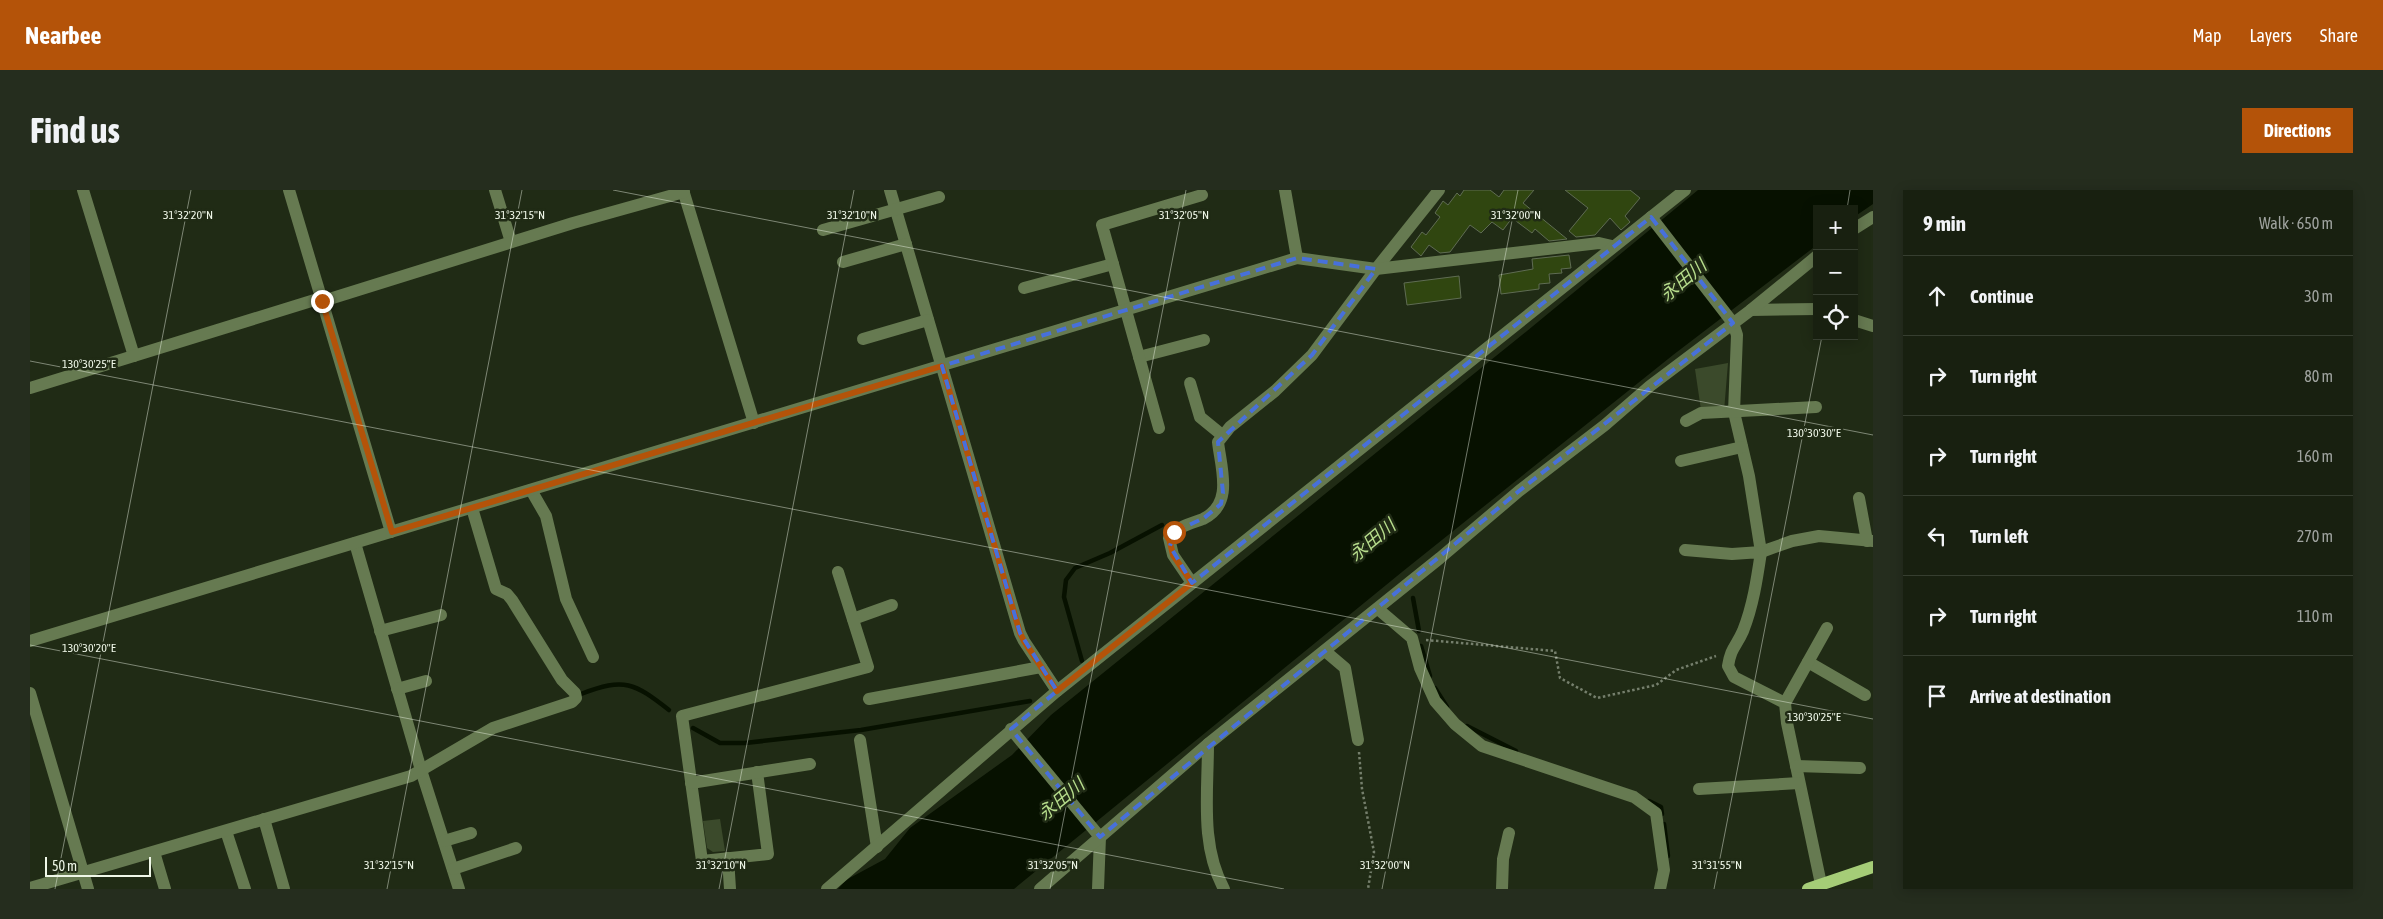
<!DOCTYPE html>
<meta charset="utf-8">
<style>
:root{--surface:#182010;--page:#252d1e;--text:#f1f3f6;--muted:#9fa39f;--line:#363e30;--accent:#b45309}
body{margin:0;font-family:"Asap Condensed","Noto Sans JP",sans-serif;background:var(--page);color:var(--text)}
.controls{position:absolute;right:15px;top:15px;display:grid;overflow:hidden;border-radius:0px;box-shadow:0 2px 12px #0003}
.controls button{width:45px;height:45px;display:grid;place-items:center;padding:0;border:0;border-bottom:1px solid var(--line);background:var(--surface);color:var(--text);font:25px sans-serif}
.scale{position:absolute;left:15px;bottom:12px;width:106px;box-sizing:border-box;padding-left:5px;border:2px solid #eff7e8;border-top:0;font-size:14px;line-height:18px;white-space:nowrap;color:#eff7e8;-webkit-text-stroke:4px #202b15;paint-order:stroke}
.stop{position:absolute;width:15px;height:15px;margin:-11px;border:4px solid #b45309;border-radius:50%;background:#fff}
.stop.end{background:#b45309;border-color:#fff;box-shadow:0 1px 5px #0008}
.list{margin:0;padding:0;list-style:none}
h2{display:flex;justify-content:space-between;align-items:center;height:65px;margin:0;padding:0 20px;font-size:21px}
h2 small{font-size:16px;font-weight:400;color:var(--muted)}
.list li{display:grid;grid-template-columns:32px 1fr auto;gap:15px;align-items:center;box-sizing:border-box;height:80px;padding:0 20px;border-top:1px solid var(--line)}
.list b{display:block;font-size:19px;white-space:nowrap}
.list em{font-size:16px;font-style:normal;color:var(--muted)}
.icon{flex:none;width:28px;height:28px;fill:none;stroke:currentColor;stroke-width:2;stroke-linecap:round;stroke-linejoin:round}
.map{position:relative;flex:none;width:1843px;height:699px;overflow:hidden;border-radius:0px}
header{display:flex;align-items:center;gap:30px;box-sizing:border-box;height:70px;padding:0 25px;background:var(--accent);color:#fff}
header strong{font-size:24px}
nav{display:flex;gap:28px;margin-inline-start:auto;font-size:18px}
.intro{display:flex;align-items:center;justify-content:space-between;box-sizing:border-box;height:120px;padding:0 30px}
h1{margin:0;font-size:35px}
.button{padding:12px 22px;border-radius:0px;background:var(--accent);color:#fff;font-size:18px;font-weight:700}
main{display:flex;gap:30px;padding:0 30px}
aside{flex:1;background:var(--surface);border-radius:0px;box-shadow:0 2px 12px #0003}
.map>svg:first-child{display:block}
.green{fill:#3b4a2b}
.water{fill:#071100}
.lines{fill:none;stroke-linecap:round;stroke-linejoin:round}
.stream{stroke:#071100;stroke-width:4.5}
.building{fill:#304610;stroke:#5f6c53}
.path{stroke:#757f6c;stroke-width:2.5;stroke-dasharray:2.5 2.5;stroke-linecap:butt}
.minor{stroke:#667a51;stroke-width:12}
.major{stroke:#a5cd77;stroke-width:12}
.route{stroke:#b45309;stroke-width:6}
.marked{fill:none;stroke:#4770db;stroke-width:4;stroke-dasharray:10 6;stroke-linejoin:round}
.ticks{fill:none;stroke:#eff7e8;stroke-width:1;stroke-opacity:0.45}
.labels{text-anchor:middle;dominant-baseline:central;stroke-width:5;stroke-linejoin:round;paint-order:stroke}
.water-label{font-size:18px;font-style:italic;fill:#b7dd8c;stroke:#202b15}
.ticks-label{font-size:12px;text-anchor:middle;fill:#eff7e8;stroke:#202b15;stroke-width:5;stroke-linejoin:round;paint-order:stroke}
</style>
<header>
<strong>Nearbee</strong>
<nav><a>Map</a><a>Layers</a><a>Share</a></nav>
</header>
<div class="intro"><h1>Find us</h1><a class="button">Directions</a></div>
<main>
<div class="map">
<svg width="1843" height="699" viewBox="0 0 1843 699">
<rect width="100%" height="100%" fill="#202b15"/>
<!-- green -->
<g class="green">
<polygon points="1698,173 1694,221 1671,220 1665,179"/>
<polygon points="690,629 695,661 683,662 677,658 673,631"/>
</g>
<!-- water -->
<polygon class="water" points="1668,0 1843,0 1843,14 1824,27 1824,19 1787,19 1787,55 1643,165 1372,382 984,699 808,699 816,690 855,669 880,638 982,565 1021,525 1497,141"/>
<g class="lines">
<!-- stream -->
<g class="stream">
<polyline points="1383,408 1389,441"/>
<polyline points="1391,456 1400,486"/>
<polyline points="1052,471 1034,407 1036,390 1045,378 1080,363 1132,335"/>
<polyline points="1405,498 1417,517"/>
<path d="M551 504C595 487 604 493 639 520"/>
<polyline points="1437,536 1486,561"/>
<polyline points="663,538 690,553 715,553 831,540 1000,511"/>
<polyline points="1619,611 1631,617 1632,624"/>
<polyline points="1634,634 1638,666"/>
</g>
</g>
<!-- building -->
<g class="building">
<polygon points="1434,0 1460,0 1469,7 1474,0 1504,0 1493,13 1537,49 1519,51 1505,39 1502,43 1482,28 1473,40 1462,32 1451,43 1440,35 1420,62 1410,63 1399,55 1391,66 1381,57 1392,42 1396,45 1410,27 1405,23 1413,11 1418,15 1427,3 1430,6"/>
<polygon points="1535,0 1600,0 1610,8 1595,26 1600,32 1591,40 1580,28 1565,45 1546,47 1539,41 1558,18"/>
<polygon points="1539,65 1541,78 1531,79 1532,83 1519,84 1520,93 1509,94 1509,99 1471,104 1469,85 1503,79 1502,69"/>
<polygon points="1429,86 1431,108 1377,115 1374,93"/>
</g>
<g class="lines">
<!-- path -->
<g class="path">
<polyline points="1396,450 1525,461 1530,488 1567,508 1626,495 1646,480 1686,466"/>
<polyline points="1329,562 1332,599 1344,662 1338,699"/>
</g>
<!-- minor -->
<g class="minor">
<polyline points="53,0 104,166"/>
<polyline points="259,0 361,342"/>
<polyline points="465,0 481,52"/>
<polyline points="653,0 724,233"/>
<polyline points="860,0 990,443 994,451 1027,501"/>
<polyline points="1255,0 1267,68"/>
<polyline points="1621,27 1703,133 1707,145 1704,222 1719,286 1731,362 1762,351 1789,346 1843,351"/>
<polyline points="1824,39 1843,27"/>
<polyline points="793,40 909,7"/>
<polyline points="813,72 876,54"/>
<polyline points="994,98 1083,74"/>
<polyline points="293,111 543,33 654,2"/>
<polyline points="1721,120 1787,119"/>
<polyline points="1824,130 1843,136"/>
<polyline points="833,149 898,130"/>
<polyline points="1109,167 1174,150"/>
<polyline points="1160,193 1170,227 1192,245"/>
<polyline points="0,198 291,108"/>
<polyline points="1656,231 1671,223 1786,217"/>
<polyline points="1129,238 1072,35 1172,5"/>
<polyline points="1651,271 1712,257"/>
<polyline points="501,300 516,326 536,409 563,467"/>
<polyline points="1829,308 1837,351"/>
<polyline points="325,353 391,580 429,699"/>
<path d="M1655 360 1702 364 1731 362C1727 389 1723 416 1713 441 1706 457 1701 457 1698 476L1704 487 1755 513 1757 533 1791 694"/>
<path d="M1162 393 1143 365 1139 348C1148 336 1160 334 1173 329 1204 314 1191 279 1188 252L1200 237 1245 201 1282 165 1346 79 1409 0"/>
<polyline points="1348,419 1382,448 1390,478 1405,511 1425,534 1452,556 1604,607 1626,623 1634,680 1630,699"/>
<polyline points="823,429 862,415"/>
<polyline points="350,441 411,425"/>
<polyline points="0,451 1267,68 1346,79 1569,53 1582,56"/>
<polyline points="1295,461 1315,478 1328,550"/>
<polyline points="1778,472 1835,505"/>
<polyline points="367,499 396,491"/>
<polyline points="0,503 58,699"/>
<polyline points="839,509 1011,477"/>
<polyline points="1755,513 1797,438"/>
<polyline points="981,539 1070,647 1068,699"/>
<polyline points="830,550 847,657"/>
<path d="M1178 554C1178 603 1170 655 1194 699"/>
<polyline points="1766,576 1830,578"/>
<polyline points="727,582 738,664 672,671 652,526 838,477 808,382"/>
<polyline points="661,593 780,574"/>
<polyline points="1669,599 1769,593"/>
<polyline points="234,629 254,699"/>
<polyline points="196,641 215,699"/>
<polyline points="414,651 441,643"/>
<polyline points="124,662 135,699"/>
<polyline points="698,668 700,699"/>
<polyline points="423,679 486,658"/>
<polyline points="0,698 381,586 463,538 542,512 546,508 545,503 532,490 482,410 477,404 466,399 442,318"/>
<polyline points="797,699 1027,501 1655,0"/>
<polyline points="1010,699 1178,554 1410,368 1489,301 1575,235 1620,196 1721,120 1787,66"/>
<polyline points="1472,699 1473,669 1479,643"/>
</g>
<!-- major -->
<polyline class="major" points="1778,699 1843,677"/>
</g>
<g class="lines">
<!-- route -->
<polyline class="route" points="292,111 362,342 912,176 990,443 994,451 1027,501 1162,393 1143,365 1139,348 1144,342"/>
</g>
<!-- marked area -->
<path class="marked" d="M1621 27 1703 133 1489 301 1070 647 981 539 1027 501 990 443 912 176 1267 68 1346 79 1282 165 1188 252 1193 303 1191 314 1174 328 1144 342 1140 356 1162 393Z"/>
<!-- ticks -->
<path class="ticks" d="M583 0 1843 245M1817 19 1820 0M0 171 1843 529M0 455 1254 699M25 699 161 0M357 699 492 0M689 699 824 0M1020 699 1156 0M1352 699 1488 0M1684 699 1792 146"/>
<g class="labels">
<!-- water labels -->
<g class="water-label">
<text transform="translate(1653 90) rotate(-40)">永田川</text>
<text transform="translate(1342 350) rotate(-40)">永田川</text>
<text transform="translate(1031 609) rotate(-40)">永田川</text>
</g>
</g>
<g class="ticks-label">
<text x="158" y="29">31°32'20"N</text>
<text x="490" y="29">31°32'15"N</text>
<text x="822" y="29">31°32'10"N</text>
<text x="1154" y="29">31°32'05"N</text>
<text x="1486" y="29">31°32'00"N</text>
<text x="59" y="178">130°30'25"E</text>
<text x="1784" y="247">130°30'30"E</text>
<text x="59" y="462">130°30'20"E</text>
<text x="1784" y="531">130°30'25"E</text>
<text x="359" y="679">31°32'15"N</text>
<text x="691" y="679">31°32'10"N</text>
<text x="1023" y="679">31°32'05"N</text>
<text x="1355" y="679">31°32'00"N</text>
<text x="1687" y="679">31°31'55"N</text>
</g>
</svg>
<div class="controls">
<button>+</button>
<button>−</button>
<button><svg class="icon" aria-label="locate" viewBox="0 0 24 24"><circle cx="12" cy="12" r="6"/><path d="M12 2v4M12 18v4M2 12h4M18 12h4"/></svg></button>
</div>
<div class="scale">50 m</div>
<div class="stop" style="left:1144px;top:342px"></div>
<div class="stop end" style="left:292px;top:111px"></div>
</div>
<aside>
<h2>9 min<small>Walk · 650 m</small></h2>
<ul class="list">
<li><svg class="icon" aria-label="ahead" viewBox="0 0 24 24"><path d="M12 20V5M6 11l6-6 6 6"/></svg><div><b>Continue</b></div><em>30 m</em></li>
<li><svg class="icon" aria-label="right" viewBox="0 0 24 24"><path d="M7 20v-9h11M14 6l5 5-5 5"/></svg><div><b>Turn right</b></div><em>80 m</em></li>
<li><svg class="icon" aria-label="right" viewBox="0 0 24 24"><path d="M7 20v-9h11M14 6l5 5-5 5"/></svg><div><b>Turn right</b></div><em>160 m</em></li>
<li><svg class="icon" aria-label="left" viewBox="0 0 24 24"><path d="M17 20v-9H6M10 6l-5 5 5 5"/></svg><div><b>Turn left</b></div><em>270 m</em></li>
<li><svg class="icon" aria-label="right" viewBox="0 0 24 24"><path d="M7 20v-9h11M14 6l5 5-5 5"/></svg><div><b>Turn right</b></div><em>110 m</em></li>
<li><svg class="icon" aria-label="arrive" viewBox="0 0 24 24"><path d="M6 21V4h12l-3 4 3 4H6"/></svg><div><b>Arrive at destination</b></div></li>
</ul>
</aside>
</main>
